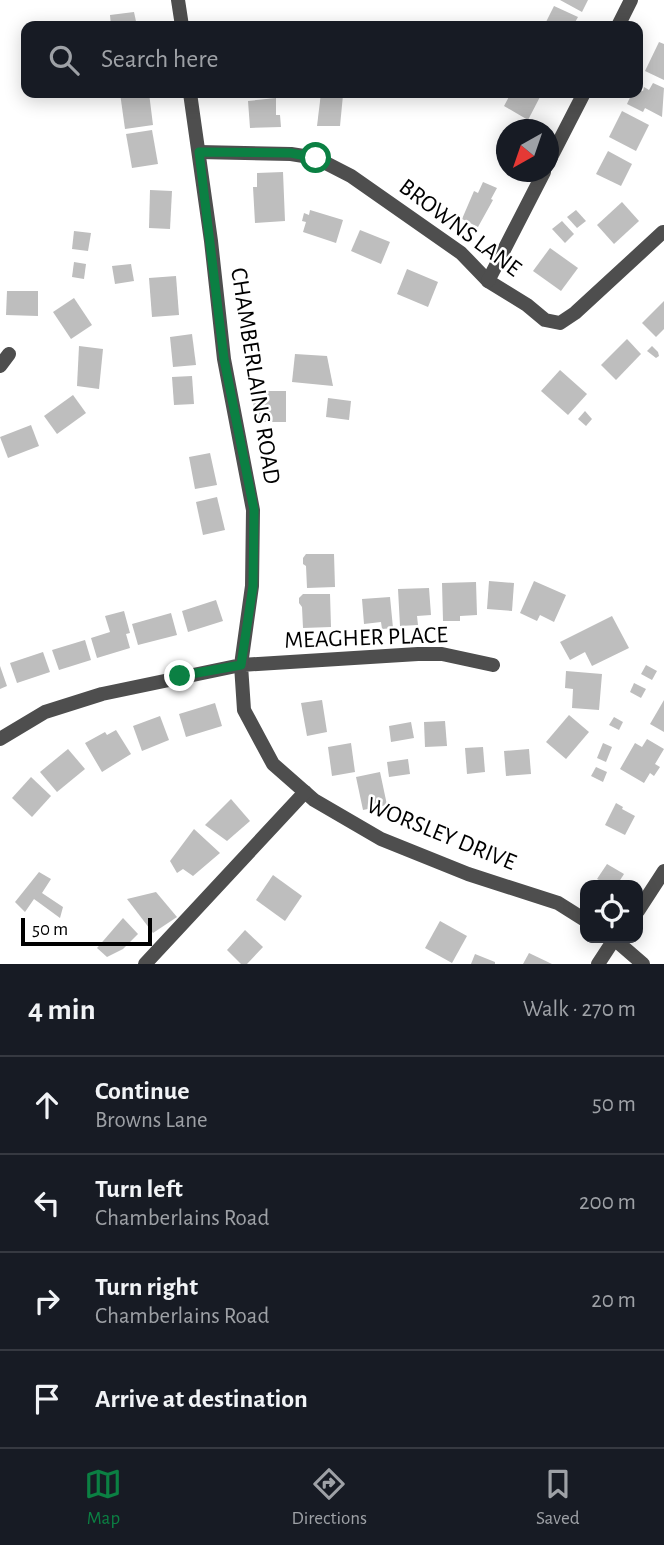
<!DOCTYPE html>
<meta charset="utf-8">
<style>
:root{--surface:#171b24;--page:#20242c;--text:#f1f3f6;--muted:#9ea1a6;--line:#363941;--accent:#0b8043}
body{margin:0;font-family:"Alegreya Sans",sans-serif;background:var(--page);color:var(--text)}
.controls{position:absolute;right:21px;bottom:21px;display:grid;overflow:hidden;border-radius:14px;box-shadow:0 4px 18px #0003}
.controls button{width:63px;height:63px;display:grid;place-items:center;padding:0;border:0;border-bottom:2px solid var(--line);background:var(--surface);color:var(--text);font:35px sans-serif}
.compass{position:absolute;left:496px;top:119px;width:63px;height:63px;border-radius:50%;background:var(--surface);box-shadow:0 4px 18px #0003;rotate:220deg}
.scale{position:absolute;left:21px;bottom:18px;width:131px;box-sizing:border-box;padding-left:7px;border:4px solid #000;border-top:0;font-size:19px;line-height:24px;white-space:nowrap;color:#000;-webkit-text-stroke:5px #fff;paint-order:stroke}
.stop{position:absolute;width:21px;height:21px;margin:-16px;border:5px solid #0b8043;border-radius:50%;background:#fff}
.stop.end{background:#0b8043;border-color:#fff;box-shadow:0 2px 7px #0008}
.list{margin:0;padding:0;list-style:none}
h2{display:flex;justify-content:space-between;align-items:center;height:91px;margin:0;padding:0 28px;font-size:30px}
h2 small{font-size:23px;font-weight:400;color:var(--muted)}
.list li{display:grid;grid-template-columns:46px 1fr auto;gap:21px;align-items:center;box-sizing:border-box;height:98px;padding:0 28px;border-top:2px solid var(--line)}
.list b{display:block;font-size:26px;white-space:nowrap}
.list p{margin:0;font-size:23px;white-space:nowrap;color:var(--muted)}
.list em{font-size:23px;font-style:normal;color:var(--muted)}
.icon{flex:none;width:38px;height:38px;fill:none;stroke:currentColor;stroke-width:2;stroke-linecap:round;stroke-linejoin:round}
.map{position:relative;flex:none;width:664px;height:964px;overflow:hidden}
.search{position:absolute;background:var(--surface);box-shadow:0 4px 18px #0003;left:21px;right:21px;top:21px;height:77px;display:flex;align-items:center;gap:18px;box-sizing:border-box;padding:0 24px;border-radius:14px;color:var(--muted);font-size:26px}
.sheet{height:483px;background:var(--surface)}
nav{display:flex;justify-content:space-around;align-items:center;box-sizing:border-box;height:98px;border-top:2px solid var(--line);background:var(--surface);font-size:19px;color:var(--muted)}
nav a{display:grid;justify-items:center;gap:4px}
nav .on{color:var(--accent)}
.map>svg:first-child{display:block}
.building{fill:#bebebe}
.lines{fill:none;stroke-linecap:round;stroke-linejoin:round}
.street{stroke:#4e4e4e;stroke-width:14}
.route{stroke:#0b8043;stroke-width:9}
.labels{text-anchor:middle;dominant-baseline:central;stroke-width:5;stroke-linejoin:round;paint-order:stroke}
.street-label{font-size:24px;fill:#000;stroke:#fff}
</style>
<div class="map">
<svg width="664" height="964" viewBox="0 0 664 964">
<rect width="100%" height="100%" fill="#fff"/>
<!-- building -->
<g class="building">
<polygon points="560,0 588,0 582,12"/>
<polygon points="554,6 578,17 573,26 544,26"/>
<polygon points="134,12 137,26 111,26 110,15"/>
<polygon points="659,42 664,44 664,80 645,71"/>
<polygon points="653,83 664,88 662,117 645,108 643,112 627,104 632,93 638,93 638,89 643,91 644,87 649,90"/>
<polygon points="120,93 149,93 153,125 125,129"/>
<polygon points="275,93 301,93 301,96 276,98"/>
<polygon points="321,93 343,95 340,126 317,126"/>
<polygon points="511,93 542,93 528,120 504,106"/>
<polygon points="276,98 276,115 280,115 281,127 250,128 248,101"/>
<polygon points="622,111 649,125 636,151 609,137"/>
<polygon points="152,130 158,164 132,168 126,134"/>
<polygon points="608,151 632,164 621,186 596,174"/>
<polygon points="283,172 285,221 255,223 253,187 257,187 257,173"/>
<polygon points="483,182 497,188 491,199 493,200 478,227 462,219 474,191 478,193"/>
<polygon points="150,190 172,191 170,229 149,228"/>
<polygon points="622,202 639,221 614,244 597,225"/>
<polygon points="310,210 343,220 336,243 303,232 306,222 302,221 304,213 309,215"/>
<polygon points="576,210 586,221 577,228 567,217"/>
<polygon points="562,221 574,234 565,243 552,229"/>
<polygon points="360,230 390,242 381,264 351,251"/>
<polygon points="74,231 91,233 88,251 72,249"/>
<polygon points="550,248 578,268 561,291 533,271"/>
<polygon points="74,262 86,264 84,279 72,277"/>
<polygon points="131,264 134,281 115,284 112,266"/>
<polygon points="407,269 438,282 428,307 397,294"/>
<polygon points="176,276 179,315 152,317 149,278"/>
<polygon points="7,291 38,291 38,316 6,315"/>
<polygon points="74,298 92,325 71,339 53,312"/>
<polygon points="664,301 664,329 656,337 642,323"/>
<polygon points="192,334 196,365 173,367 170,337"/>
<polygon points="627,339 641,354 616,380 601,365"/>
<polygon points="79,346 103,349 99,389 77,386"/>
<polygon points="652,346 658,352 659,356 656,358 647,351"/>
<polygon points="295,354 327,356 333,386 292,382"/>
<polygon points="560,370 587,394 568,415 541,391"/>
<polygon points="192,376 194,404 174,405 172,377"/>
<polygon points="253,391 286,391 286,422 254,422"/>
<polygon points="73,395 86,413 57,434 44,416"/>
<polygon points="328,398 351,401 349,420 326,417"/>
<polygon points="585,411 592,419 586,426 578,419"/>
<polygon points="31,425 39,446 8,458 0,437"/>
<polygon points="210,453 217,485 195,489 189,457"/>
<polygon points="217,497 225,530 203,535 196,502"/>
<polygon points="306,554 334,554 335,587 307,588 306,566 303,564 303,558"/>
<polygon points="489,581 514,583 512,611 487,609"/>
<polygon points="534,581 566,595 554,622 540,615 537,621 520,613"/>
<polygon points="476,582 477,615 460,616 460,621 443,621 442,583"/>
<polygon points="429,588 431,615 417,616 418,625 400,626 398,589"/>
<polygon points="303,594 330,594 331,627 303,628 302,607 299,603 299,598"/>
<polygon points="390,597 393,628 382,629 381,622 364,624 362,599"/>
<polygon points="216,600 223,621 188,632 182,611"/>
<polygon points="124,611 130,633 126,634 130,648 97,658 91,638 110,632 105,616"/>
<polygon points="171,613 177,635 138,645 132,624"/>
<polygon points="612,616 629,648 592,666 585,652 570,660 560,642"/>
<polygon points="85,640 91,660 59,670 52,650"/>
<polygon points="43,652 50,672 17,683 10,663"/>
<polygon points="646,665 657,671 652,680 641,674"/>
<polygon points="0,666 7,686 0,689"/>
<polygon points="566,671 602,674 599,710 572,708 573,689 565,688"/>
<polygon points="634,683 646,689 641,698 630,692"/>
<polygon points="322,700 327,732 307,736 301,703"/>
<polygon points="664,700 664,732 650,724"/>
<polygon points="215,703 222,726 186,737 179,714"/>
<polygon points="569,715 589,732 566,759 546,742"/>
<polygon points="160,716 169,740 142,751 133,726"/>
<polygon points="614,717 623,722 619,730 609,725"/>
<polygon points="445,721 447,746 425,747 424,722"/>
<polygon points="411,722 414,738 391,742 389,726"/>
<polygon points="116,730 131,754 102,772 85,743 105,732 107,735"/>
<polygon points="647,739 664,749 655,764 660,767 654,776 650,773 644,783 620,769 635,743 642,747"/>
<polygon points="351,743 355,772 332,776 328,747"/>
<polygon points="603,743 612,747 606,762 597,758"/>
<polygon points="483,747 485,772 467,774 465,748"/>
<polygon points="68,749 85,769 57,792 40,772"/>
<polygon points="529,749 531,774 506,776 504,751"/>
<polygon points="408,759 410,774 389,777 387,762"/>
<polygon points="596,767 607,772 603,782 591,776"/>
<polygon points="380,772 387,805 363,810 356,777"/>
<polygon points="31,777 51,796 32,817 12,798"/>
<polygon points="231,799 250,821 227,841 205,825"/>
<polygon points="616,803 623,807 622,809 635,816 625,835 605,825"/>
<polygon points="194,829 220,853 193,876 183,869 177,873 170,861"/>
<polygon points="607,864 624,874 617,885 608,885 597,879"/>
<polygon points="39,872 51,879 42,893 63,907 60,918 34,899 25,912 15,902"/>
<polygon points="273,875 302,896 285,921 256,900"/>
<polygon points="156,892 177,917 153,933 127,899"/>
<polygon points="123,918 138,934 123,949 107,957 97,948"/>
<polygon points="440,921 467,936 452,963 425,948"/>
<polygon points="245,930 263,947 247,964 241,964 227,950"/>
<polygon points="529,953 552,964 523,964"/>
<polygon points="475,954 495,962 495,964 471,964"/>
</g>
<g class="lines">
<!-- street -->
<g class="street">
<polyline points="178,0 182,26"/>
<polyline points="618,26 631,0"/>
<polyline points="199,152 291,154 316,158 351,176 461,253 488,281 527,305 545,320 560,323 575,313 663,232"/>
<polyline points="548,163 584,93"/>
<polyline points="488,281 544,172"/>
<polyline points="0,366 9,354"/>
<polyline points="493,665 442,654 418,654 241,665 244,710 273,764 314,800 381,839 468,874 558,903 585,920"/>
<polyline points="0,739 45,712 102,694 241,665 252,586 253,510 224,359 211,241 190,93"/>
<polyline points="638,911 664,871"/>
<polyline points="613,938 643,964"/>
<polyline points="145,964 305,792"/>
<polyline points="598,964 615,938"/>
</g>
</g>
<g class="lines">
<!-- route -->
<polyline class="route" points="180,676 241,665 253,586 254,510 224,359 199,152 291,153 316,158"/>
</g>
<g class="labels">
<!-- street labels -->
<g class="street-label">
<text transform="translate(460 228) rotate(37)">BROWNS LANE</text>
<text transform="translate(255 376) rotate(81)">CHAMBERLAINS ROAD</text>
<text transform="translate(366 638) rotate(-2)">MEAGHER PLACE</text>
<text transform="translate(441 834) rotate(22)">WORSLEY DRIVE</text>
</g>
</g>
</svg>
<div class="controls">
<button><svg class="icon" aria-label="locate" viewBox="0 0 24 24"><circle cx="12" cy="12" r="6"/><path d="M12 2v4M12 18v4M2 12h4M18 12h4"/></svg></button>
</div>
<svg class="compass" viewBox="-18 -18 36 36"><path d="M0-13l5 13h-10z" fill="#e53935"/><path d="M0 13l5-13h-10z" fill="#9ea1a6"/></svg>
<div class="scale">50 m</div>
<div class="stop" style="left:316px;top:158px"></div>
<div class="stop end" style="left:180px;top:676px"></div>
<div class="search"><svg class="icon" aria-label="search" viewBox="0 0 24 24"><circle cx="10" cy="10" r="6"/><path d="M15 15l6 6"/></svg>Search here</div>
</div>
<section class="sheet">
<h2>4 min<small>Walk · 270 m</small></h2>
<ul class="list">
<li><svg class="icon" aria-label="ahead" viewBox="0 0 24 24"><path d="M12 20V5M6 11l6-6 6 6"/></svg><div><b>Continue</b><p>Browns Lane</p></div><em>50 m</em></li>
<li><svg class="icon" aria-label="left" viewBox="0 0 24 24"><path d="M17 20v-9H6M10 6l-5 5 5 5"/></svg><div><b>Turn left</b><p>Chamberlains Road</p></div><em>200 m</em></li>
<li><svg class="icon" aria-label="right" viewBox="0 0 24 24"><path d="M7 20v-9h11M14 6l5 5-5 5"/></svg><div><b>Turn right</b><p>Chamberlains Road</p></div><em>20 m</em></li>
<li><svg class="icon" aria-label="arrive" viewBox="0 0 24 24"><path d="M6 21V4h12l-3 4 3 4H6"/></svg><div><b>Arrive at destination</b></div></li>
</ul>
</section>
<nav>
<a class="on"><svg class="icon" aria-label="map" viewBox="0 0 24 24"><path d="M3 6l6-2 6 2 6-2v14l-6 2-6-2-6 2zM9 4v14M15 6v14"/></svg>Map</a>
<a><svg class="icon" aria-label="directions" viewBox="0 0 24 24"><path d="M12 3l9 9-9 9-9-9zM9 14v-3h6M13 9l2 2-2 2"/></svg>Directions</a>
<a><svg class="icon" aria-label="saved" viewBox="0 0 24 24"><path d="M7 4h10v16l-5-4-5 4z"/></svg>Saved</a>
</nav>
